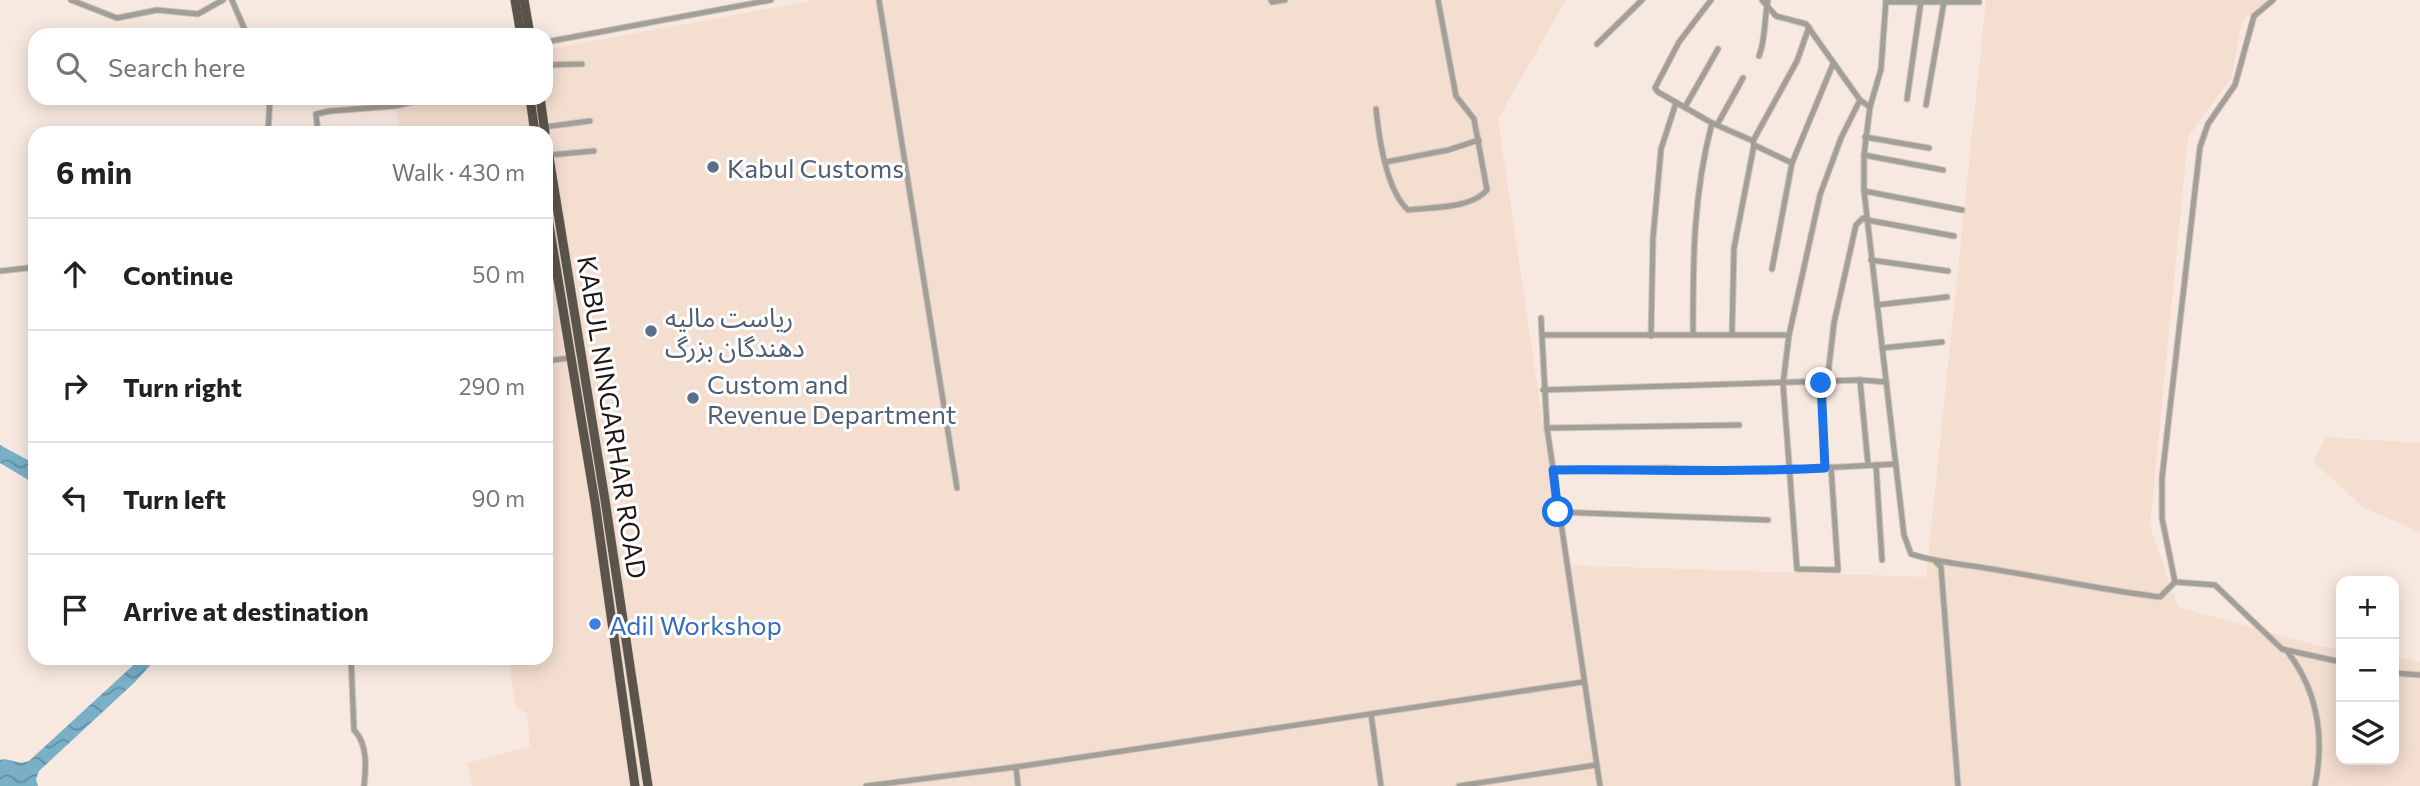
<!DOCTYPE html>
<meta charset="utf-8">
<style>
:root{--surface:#fff;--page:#f6f6f6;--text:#222;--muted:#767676;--line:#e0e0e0}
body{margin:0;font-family:Commissioner,"Noto Sans Arabic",sans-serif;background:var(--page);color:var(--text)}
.controls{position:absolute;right:21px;bottom:21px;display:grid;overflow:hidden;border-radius:14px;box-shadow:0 4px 18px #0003}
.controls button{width:63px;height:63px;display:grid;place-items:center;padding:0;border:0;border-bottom:2px solid var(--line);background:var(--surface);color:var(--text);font:35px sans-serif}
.stop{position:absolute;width:21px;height:21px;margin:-16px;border:5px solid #1a73e8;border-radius:50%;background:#fff}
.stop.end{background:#1a73e8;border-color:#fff;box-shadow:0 2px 7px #0008}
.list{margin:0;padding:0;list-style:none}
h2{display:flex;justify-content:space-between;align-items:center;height:91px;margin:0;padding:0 28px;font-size:30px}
h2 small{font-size:23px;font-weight:400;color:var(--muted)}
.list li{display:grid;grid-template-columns:46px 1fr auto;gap:21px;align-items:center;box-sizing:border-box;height:112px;padding:0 28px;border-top:2px solid var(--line)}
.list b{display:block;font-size:26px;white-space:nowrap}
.list em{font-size:23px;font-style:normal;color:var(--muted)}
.icon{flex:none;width:38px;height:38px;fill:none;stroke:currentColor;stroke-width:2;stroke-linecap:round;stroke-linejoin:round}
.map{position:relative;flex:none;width:2420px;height:786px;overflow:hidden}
.search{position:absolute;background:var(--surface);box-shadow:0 4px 18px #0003;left:28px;top:28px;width:525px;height:77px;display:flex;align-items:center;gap:18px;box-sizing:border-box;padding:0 24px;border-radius:21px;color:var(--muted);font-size:26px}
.panel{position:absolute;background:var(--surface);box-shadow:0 4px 18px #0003;left:28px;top:126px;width:525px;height:539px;border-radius:21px}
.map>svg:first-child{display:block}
.built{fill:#f4ded0}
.water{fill:url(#water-waves)}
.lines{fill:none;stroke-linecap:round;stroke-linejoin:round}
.minor-casing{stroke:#d1c4bc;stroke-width:7}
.trunk-casing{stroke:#d1c4bc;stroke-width:10}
.minor{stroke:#a29f99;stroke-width:5}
.trunk{stroke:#5a544a;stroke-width:9}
.route{stroke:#1a73e8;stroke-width:9}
.service-dot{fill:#5c6f8a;stroke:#fff;stroke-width:2.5}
.shop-dot{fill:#3f7fe0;stroke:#fff;stroke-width:2.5}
.labels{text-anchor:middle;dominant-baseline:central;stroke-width:6;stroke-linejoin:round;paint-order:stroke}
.service-label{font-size:26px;fill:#4e5e75;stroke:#fff;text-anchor:start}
.street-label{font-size:26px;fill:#1e1916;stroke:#fff}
.shop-label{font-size:26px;fill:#366cbe;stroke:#fff;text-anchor:start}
</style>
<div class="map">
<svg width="2420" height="786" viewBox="0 0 2420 786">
<defs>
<pattern id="water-waves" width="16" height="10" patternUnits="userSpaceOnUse" patternTransform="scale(1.75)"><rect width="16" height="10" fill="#7ab0c7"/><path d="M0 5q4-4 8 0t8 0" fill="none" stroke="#638ea1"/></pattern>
</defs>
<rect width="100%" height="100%" fill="#f8e9e0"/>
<!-- built -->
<g class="built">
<polygon points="815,0 1566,0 1498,119 1564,565 1926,577 1986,0 2268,0 2242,21 2232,77 2188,137 2150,526 2178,607 2320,646 2341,649 2341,760 2394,760 2394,657 2420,662 2420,786 472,786 467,763 530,746 527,714 516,707 508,658 546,658 546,607 548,606 546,601 546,133 401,133 396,109 417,98 546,98 546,42 555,48"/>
<polygon points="2325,437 2420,443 2420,532 2364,508 2314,462"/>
</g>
<!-- water -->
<g class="water">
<polygon points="0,445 35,464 35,484 0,463"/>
<path d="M141 658H157L135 682 39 771 36 779 38 786H0V760C10 757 16 766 29 761Z"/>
</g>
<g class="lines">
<defs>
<g id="minor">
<polyline points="71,0 117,18 157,10 198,14 223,0"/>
<polyline points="232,0 247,35"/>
<polyline points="879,0 957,488"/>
<polyline points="1271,0 1272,2 1285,0"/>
<polyline points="1711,0 1679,42 1655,88 1658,92 1712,123 1753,141 1754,145 1792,163"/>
<path d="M1762 0 1776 16 1806 24 1860 100 1870 107 1864 155V191L1904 535 1911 554C1936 562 1960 564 1985 568 2044 577 2101 590 2160 597L2175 582 2162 518V478L2200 147 2208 124 2235 85 2254 16 2273 0"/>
<polyline points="1886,2 1979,2"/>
<polyline points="546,42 771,0"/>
<polyline points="1597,44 1642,0"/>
<path d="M1759 56C1766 39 1764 18 1768 0"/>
<polyline points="546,65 582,64"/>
<polyline points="1907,99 1921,1"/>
<polyline points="1926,105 1944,2"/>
<polyline points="1685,107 1718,49"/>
<polyline points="1870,107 1881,69 1886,0"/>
<path d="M1376 109C1379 138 1386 190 1408 210 1431 207 1471 209 1487 190L1474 119 1456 96 1438 0"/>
<polyline points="1717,125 1743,78"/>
<polyline points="544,127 590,121"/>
<polyline points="268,133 270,98"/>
<polyline points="318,133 316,114 330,111 395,106 431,98"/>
<polyline points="1865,137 1929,148"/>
<polyline points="1753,141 1797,61 1809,27"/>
<polyline points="549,155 594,151"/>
<polyline points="1864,155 1943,170"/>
<polyline points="1386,162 1448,150 1479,140"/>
<polyline points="1864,191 1962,210"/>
<polyline points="1871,260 1948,271"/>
<polyline points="1772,269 1792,163 1833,64"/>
<polyline points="0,271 28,268 35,263"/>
<polyline points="1877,305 1947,297"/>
<polyline points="1541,318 1547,428 1600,786"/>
<path d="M1693 334C1693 261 1693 195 1712 123"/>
<polyline points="1732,334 1734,248 1754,145"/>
<polyline points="1543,335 1789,335"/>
<polyline points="1651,336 1653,238 1661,149 1676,103"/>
<polyline points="1882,348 1942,342"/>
<polyline points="546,361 570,358"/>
<polyline points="1860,380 1868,464"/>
<polyline points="1821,383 1825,468"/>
<polyline points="1827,383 1834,323 1856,225 1863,218 1867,220 1954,236"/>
<polyline points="1543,390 1860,380 1886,382"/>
<polyline points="1547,428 1739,425"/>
<polyline points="1876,465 1882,560"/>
<polyline points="1831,467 1838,570 1797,569 1783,384 1789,335 1820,195 1841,138 1860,100"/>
<polyline points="1553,470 1665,468 1763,471 1896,464"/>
<polyline points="1558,512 1768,520"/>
<polyline points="1936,562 1941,567 1958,786"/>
<polyline points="2175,582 2215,585 2282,649 2341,662"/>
<path d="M2287 651C2318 691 2325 736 2315 786"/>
<path d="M351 658 354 730C368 744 366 768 364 786"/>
<polyline points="2394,673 2420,675"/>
<polyline points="1371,714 1381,786"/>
<polyline points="1016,767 1018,786"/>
<polyline points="866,786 1016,767 1583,682"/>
<polyline points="1459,786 1596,765"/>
</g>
<g id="trunk">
<polyline points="515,0 521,35"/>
<polyline points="524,0 530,35"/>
<polyline points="530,98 535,133"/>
<polyline points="540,98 545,133"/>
<polyline points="546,139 605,500 648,786"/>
<polyline points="546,207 595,502 635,786"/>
</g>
</defs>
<!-- minor casing -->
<use href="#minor" class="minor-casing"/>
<!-- trunk casing -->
<use href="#trunk" class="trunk-casing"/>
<!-- minor -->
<use href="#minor" class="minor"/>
<!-- trunk -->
<use href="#trunk" class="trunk"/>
</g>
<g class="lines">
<!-- route -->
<path class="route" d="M1558 512 1553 470C1644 469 1734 473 1825 468L1821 383"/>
</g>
<!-- markers -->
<g class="service-dot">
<circle cx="713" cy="167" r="7"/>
<circle cx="651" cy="331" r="7"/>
<circle cx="693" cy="398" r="7"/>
</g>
<circle class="shop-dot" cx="595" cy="624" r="7"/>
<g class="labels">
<!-- service labels -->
<g class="service-label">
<text x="727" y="167">Kabul Customs</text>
<text x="665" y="316">ریاست مالیه<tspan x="665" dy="30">دهندگان بزرگ</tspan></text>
<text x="707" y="383">Custom and<tspan x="707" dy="30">Revenue Department</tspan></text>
</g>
<!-- street labels -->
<g class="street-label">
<text transform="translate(613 417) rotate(81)">KABUL NINGARHAR ROAD</text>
</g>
<!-- shop labels -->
<g class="shop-label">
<text x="609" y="624">Adil Workshop</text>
</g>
</g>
</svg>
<div class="controls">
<button>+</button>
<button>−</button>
<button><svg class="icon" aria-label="layers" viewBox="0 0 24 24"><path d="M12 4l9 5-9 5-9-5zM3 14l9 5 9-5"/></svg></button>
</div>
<div class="stop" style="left:1558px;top:512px"></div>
<div class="stop end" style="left:1821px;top:383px"></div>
<div class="search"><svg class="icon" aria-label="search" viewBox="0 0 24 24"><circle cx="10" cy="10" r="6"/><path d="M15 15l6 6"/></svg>Search here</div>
<section class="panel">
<h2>6 min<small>Walk · 430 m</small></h2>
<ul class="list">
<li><svg class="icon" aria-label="ahead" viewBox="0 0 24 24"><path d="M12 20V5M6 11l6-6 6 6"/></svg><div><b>Continue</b></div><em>50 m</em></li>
<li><svg class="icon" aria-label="right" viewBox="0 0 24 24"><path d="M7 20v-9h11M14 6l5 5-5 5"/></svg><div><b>Turn right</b></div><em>290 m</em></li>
<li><svg class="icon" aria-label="left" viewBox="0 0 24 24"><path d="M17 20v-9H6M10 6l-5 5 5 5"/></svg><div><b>Turn left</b></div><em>90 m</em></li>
<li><svg class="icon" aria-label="arrive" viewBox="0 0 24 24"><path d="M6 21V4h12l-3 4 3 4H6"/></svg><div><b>Arrive at destination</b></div></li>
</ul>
</section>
</div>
